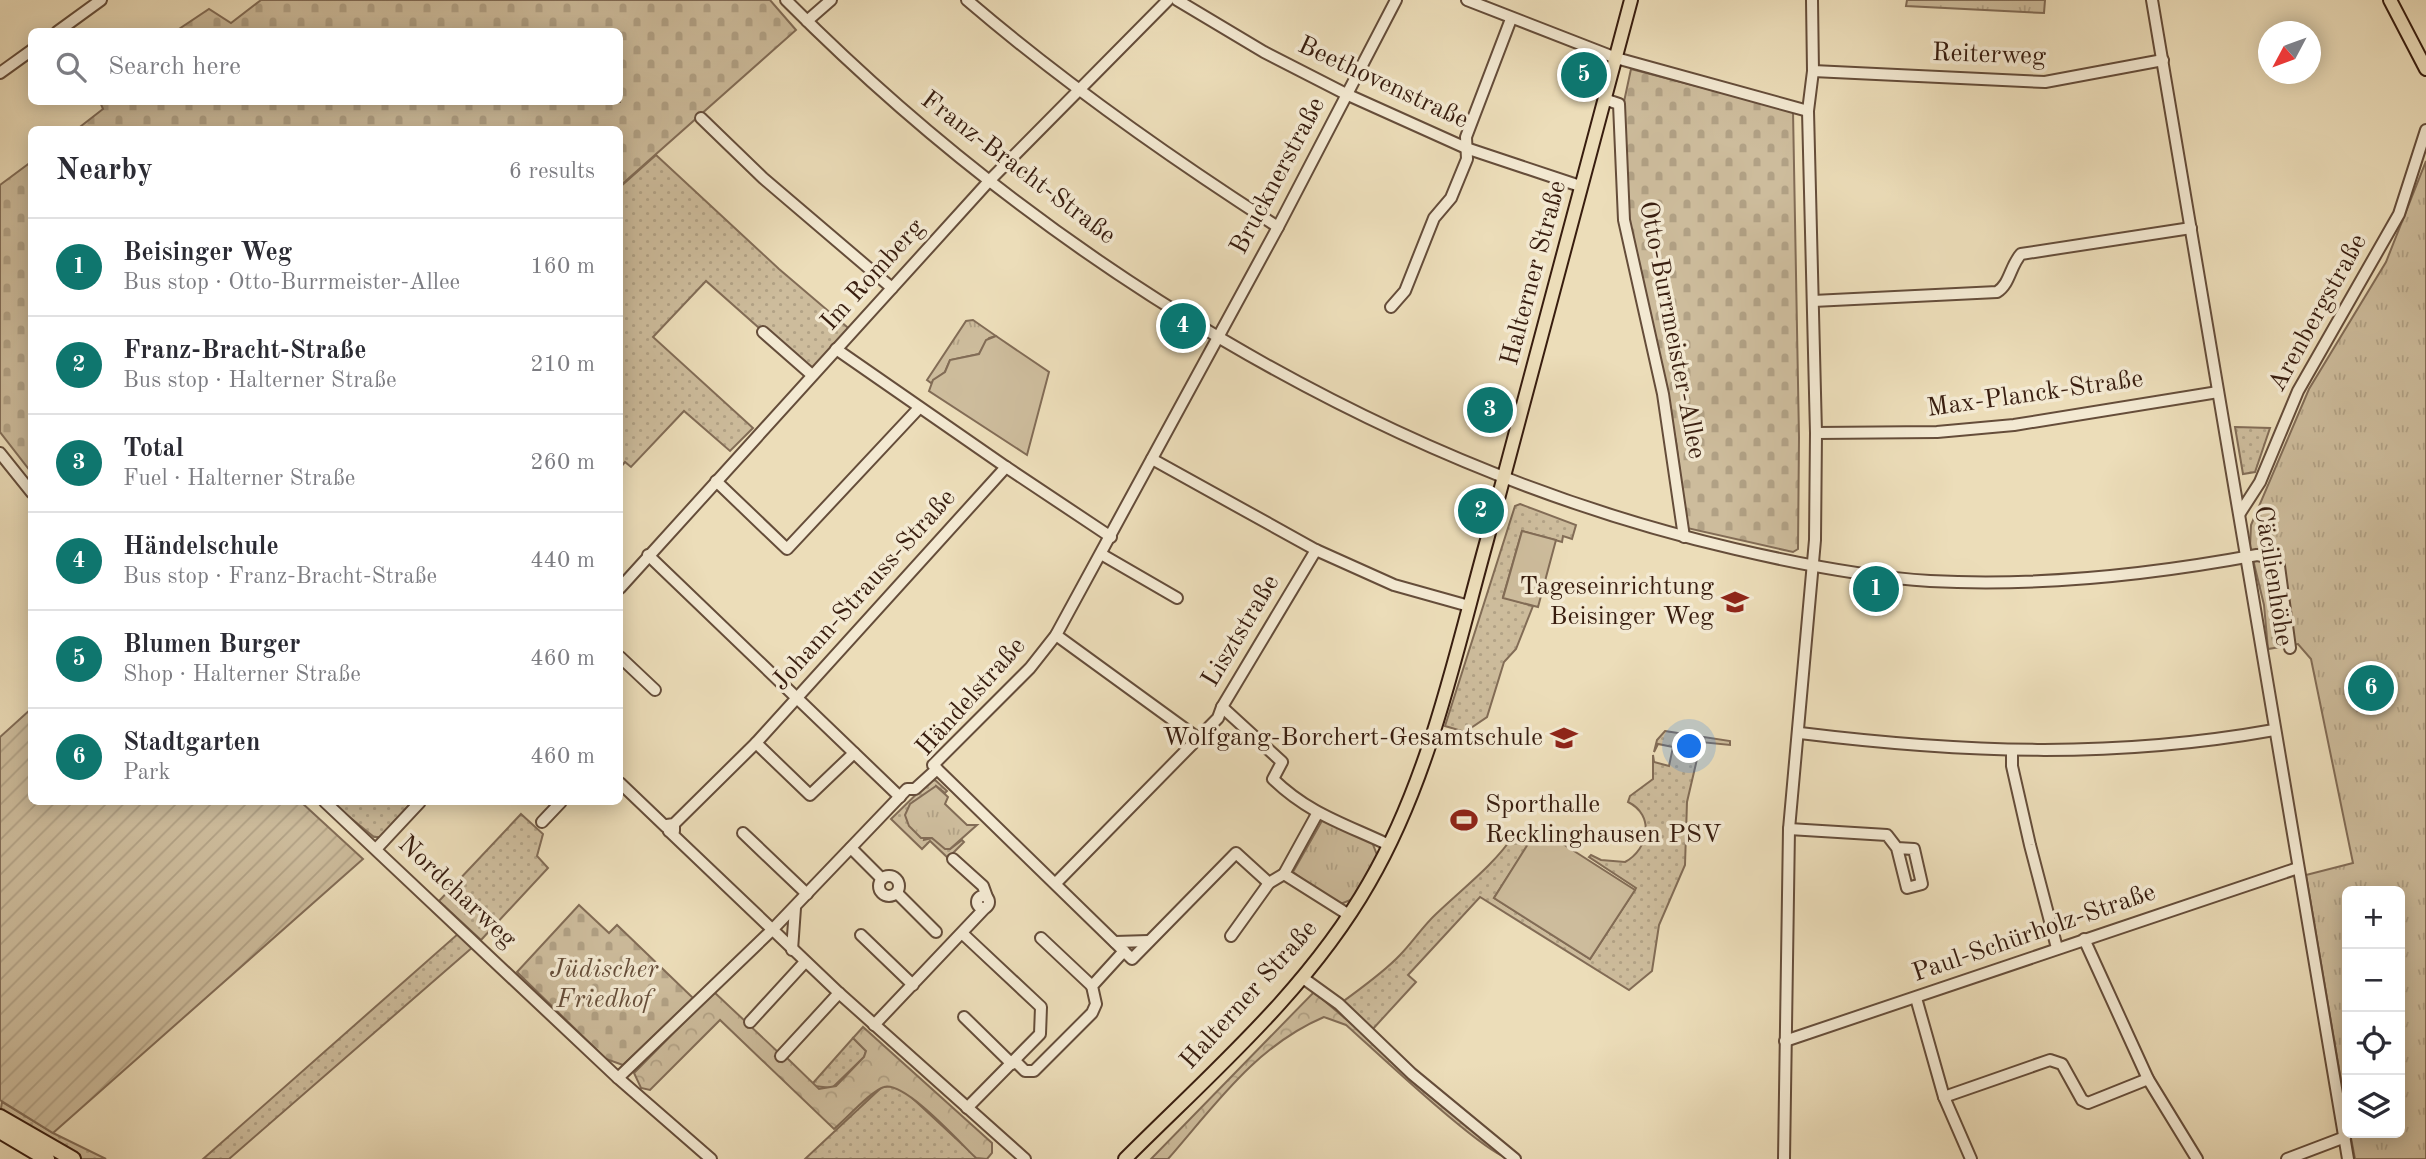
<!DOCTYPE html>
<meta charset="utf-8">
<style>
:root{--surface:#fff;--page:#f2f2f3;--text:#2b2b33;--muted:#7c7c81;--line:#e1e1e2;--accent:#0f766e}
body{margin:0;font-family:"Old Standard TT",serif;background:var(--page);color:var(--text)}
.controls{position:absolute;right:21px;bottom:21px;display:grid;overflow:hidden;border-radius:10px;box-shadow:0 4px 18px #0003}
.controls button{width:63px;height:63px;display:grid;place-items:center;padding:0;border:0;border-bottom:2px solid var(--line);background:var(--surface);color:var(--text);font:35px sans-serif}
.compass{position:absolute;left:2258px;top:21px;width:63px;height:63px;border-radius:50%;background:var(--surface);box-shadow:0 4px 18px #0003;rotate:229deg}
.you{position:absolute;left:1690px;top:747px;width:24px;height:24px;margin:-18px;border:5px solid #fff;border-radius:50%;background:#1a73e8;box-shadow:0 0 0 10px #1a73e833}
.badge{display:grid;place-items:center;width:46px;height:46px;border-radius:50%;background:var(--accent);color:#fff;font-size:23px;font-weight:700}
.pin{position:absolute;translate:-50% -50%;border:4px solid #fff;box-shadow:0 2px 7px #0006}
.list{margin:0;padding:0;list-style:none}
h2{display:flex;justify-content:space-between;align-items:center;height:91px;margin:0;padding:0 28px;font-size:30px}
h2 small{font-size:23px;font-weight:400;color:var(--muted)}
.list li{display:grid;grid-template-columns:46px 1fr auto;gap:21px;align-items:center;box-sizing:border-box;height:98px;padding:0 28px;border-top:2px solid var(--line)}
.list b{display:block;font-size:26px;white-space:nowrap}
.list p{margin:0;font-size:23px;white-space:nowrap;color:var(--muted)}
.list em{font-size:23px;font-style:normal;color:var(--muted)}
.icon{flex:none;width:38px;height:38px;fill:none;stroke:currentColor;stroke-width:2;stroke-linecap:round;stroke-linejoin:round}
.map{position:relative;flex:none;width:2426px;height:1159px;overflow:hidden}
.search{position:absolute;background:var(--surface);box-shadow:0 4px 18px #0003;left:28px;top:28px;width:595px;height:77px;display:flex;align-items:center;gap:18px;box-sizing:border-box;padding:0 24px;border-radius:10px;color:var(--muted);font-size:26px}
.panel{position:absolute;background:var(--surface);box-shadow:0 4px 18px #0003;left:28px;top:126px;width:595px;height:679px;border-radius:10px}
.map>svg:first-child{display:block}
.grass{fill:url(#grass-dots);stroke:#826c56;stroke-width:2}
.forest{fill:url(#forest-crowns);stroke:#826c56;stroke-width:2}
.cemetery{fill:url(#cemetery-stones);stroke:#826c56;stroke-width:2}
.park{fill:url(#park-tufts);stroke:#826c56;stroke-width:2}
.garden{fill:url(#garden-furrows);stroke:#826c56;stroke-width:2}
.pitch{fill:#cdbc9c;stroke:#826c56;stroke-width:2}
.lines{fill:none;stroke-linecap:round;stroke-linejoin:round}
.minor-casing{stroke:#654d3a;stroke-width:14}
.major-casing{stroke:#381d0f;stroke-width:16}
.highway-casing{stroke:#381d0f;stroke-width:18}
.minor{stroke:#f3e9d2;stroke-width:10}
.major{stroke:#ecddb9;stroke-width:12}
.highway{stroke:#ecddb9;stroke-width:14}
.labels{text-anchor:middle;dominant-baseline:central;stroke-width:7;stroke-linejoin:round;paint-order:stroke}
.street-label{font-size:26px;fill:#381d0f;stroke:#f3e9d2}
.poi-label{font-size:26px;fill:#381d0f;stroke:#f3e9d2;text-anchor:end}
.park-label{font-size:26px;font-style:italic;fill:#654d39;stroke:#f3e9d2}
</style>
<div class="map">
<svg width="2426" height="1159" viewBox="0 0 2426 1159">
<defs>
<pattern id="grass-dots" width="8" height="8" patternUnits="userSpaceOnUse" patternTransform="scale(1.75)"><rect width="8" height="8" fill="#cdbc9c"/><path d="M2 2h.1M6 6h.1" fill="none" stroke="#b1a185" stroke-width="1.8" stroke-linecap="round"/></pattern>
<pattern id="forest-crowns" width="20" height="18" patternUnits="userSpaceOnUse" patternTransform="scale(1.75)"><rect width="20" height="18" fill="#cdbc9c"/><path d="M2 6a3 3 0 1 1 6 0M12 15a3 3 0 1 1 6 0" fill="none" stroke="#b1a185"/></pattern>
<pattern id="cemetery-stones" width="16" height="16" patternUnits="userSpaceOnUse" patternTransform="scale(1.75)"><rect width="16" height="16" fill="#cdbc9c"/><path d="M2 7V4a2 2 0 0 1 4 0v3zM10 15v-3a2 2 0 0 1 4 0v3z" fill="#b1a185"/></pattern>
<pattern id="park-tufts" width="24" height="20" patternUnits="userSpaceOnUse" patternTransform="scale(1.75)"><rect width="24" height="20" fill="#cdbc9c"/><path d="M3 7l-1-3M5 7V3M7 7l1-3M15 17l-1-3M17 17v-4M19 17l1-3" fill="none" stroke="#b1a185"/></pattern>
<pattern id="garden-furrows" width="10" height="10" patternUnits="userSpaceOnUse" patternTransform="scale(1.75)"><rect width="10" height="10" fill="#cdbc9c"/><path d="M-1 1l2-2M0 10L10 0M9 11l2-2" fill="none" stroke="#b1a185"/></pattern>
</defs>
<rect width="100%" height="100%" fill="#ecddb9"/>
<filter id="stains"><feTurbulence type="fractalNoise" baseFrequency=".00286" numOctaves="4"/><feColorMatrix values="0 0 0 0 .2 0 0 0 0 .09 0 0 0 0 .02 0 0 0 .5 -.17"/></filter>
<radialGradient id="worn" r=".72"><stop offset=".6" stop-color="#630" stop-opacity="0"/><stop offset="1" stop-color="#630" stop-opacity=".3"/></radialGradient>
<!-- grass -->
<g class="grass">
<polygon points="656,155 779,269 853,332 812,375 706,281 653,337 753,428 730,451 684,411 631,467 625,462 620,468 620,187"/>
<polygon points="2235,427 2270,428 2255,472 2243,474"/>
<polygon points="1520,504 1576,525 1572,539 1563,536 1562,542 1522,531 1503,597 1533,606 1516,649 1504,662 1487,717 1465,732 1445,726 1515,506"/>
<path d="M1665 731 1730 741V745L1701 742 1687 802 1685 865 1659 925 1652 971 1629 990 1480 897 1408 975 1416 982 1371 1031 1341 1003C1361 988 1383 973 1400 955 1413 942 1422 927 1436 914 1463 888 1493 866 1514 835L1529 844 1494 898 1590 959 1636 888 1589 857 1591 855 1601 860 1625 862C1649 849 1655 815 1628 802L1630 796 1653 779V755L1654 762 1669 766 1673 747 1658 744 1654 752 1657 740Z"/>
<polygon points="933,778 947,791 945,793 936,786 924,840 932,838 950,849 962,840 964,842 948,858 930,841 922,849 891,819"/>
<polygon points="331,802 412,802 380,837 374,837"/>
<polygon points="521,814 543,834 537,856 548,868 481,940 439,901"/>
<polygon points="459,933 474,946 229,1159 203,1159"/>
<polygon points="853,1038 866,1051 864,1057 832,1088 814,1086 813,1083"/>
<polygon points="893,1086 909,1095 978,1159 805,1159 882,1087"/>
<polygon points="2,1102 53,1133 106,1159 79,1159 0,1114"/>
</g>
<!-- forest -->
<g class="forest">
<path d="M714 992 778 1052 775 1056 782 1062 786 1057 819 1089 836 1086 864 1057 866 1051 853 1038 863 1027 992 1143V1153L987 1159 976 1158C960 1143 905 1081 884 1087 872 1090 845 1120 834 1129L720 1020 650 1090 641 1088 634 1073Z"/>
<path d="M1314 992 1511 1159C1489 1159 1370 1046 1346 1025L1324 1017C1256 1046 1216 1104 1168 1159H1151Z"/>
</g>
<!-- cemetery -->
<g class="cemetery">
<polygon points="261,0 770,0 796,30 620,186 620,130 76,130 103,109 100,102 620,102 620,32 176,31 209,9 231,23"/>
<polygon points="1631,69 1793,111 1799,437 1798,549 1793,552 1687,528 1676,442 1629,224 1622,111"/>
<polygon points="31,162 31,472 0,432 0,185"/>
<polygon points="579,905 609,933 617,925 693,998 623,1065 606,1059 517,972"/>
</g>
<!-- park -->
<g class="park">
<polygon points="1907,0 2045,0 2044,13 1906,6"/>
<polygon points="2426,161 2426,1159 2355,1159 2350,1133 2400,1133 2400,891 2347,891 2347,1116 2306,875 2353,863 2311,659 2298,644 2268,649 2264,605 2250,547 2251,525 2309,389 2386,262"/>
<polygon points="973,320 996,336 989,338 979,354 950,360 945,372 931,383 927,380 966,321"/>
<polygon points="936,786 948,797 945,804 967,825 977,825 950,849 945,849 932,838 921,838 909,826 905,815 910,804"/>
<polygon points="1323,819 1372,842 1377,855 1353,899 1338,905 1293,872"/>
</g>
<!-- garden -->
<polygon class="garden" points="31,709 32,802 301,802 363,859 53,1133 0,1100 0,737"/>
<!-- pitch -->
<g class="pitch">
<polygon points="996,336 1049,372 1027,455 929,391 933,380 945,372 950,360 979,354 986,340"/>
<polygon points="1522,531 1556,540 1538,607 1503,598"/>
<polygon points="1538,828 1635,890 1590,959 1494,898"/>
</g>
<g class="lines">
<defs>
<g id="minor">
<path d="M786 0C1041 257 1381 467 1735 549 1799 564 1865 577 1930 581 2040 587 2149 575 2257 555L2274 558 2279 566 2290 648"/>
<path d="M967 0C1065 84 1169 157 1278 227"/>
<polyline points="1177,0 1264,52 1346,94 1466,148 1580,186"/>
<polyline points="1467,0 1616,58 1808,111"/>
<polyline points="2152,0 2348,1159"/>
<polyline points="807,21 831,0"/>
<polyline points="57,32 101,0"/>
<polyline points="1813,71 2045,82 2163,60"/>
<polyline points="0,73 32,50"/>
<polyline points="1604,99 1619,104 1624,220 1663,394 1684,537"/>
<polyline points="701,118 763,178 892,288"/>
<path d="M1813 301 1997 292C2010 284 2010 266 2021 254L2191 228"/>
<polyline points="1391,307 1405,291 1434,218 1451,198 1467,159 1466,137 1511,19"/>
<polyline points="763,332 812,375"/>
<polyline points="1816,433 1937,432 2014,425 2218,392"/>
<polyline points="0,453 32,493"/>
<polyline points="1152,459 1316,550 1394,585 1469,606"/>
<polyline points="1006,467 1111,537"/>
<polyline points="716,481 787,549 919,408"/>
<polyline points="2240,513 2260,482 2298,391 2399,214 2426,130"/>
<polyline points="1101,554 1177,598"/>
<polyline points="648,555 900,797"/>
<polyline points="620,588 990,180 1168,0"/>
<polyline points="1056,635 1199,739"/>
<polyline points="620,657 655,690"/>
<path d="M1222 707 1282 762 1273 779C1309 814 1345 824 1389 845"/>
<path d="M1800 733C1963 753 2112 759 2274 730"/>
<polyline points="756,743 1006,467 836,349"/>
<polyline points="2012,752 2012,766 2030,845 2057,948"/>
<polyline points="937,769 1132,959 1236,853 1269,883"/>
<polyline points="620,783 666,827"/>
<polyline points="325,802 618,1078 711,1159"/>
<polyline points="1317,814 1284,874 1349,915"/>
<polyline points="542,822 561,802"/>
<polyline points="674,824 674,831 669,831 667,825 674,824 756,743 810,795 854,753"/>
<polyline points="1789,829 1887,835 1897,848 1907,888 1922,884 1914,849 1897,848"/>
<polyline points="669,831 839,993 1025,1159"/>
<polyline points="743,833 807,894"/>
<polyline points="377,848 420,802"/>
<polyline points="851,848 882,879"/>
<polyline points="953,859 983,886 987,897"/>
<circle cx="889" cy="886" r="10"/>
<polyline points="1056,883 1218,718 1222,707 1316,550"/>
<polyline points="897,893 936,932"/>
<circle cx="983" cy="902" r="6"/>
<polyline points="963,934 1041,1007 1040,1034 967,1108"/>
<polyline points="861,935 913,985"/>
<polyline points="1231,936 1269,883 1284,874"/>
<polyline points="1041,938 1092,986"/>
<polyline points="2084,939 2148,1079 2197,1159"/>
<polyline points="1115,942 1149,941"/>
<polyline points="792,950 795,908"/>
<polyline points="1303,978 1339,1004 1412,1074 1515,1159"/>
<polyline points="1916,998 1944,1097 1971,1159"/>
<polyline points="964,1017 1012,1064"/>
<polyline points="750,1022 805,962"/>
<polyline points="874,1025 985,908"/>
<polyline points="1785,1041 2298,868"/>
<polyline points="781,1056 839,993"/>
<polyline points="1015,1061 1025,1071 1034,1071 1092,1013 1096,1004 1092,986 1124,951"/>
<polyline points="618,1078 771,931 907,789 915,789 937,769 933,765 1030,668 1056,635 1278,227 1396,0"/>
<polyline points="1944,1097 2050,1060 2062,1064 2082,1100 2088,1103 2148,1079"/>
<polyline points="1784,1159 1789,829 1815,540 1816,433 1808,111 1813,71 1812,0"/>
<polyline points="2287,1159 2345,1137"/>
</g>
<g id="major">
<polyline points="2390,0 2426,69"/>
<path d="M1125 1159C1211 1073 1308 990 1369 883 1430 778 1455 655 1487 540 1536 360 1584 180 1631 0"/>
</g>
<g id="highway">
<polyline points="0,1117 73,1159"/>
<polyline points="0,1131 47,1159"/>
</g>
</defs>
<!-- minor casing -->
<use href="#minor" class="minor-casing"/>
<!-- major casing -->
<use href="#major" class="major-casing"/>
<!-- highway casing -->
<use href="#highway" class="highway-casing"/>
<!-- minor -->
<use href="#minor" class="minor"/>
<!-- major -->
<use href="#major" class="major"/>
<!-- highway -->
<use href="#highway" class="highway"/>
</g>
<!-- icons -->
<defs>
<symbol id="school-bare" viewBox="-9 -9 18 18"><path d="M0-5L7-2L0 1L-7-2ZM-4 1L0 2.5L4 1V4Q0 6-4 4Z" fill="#8f2418" stroke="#f3e9d2" stroke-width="2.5" paint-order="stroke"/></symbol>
<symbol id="stadium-bare" viewBox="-9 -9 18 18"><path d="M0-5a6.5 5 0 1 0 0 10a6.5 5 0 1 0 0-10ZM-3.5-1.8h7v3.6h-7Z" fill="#8f2418" stroke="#f3e9d2" stroke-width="2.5" paint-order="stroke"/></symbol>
</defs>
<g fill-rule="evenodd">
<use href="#school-bare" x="1716" y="583" width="38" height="38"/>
<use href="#school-bare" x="1545" y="719" width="38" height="38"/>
<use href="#stadium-bare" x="1445" y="801" width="38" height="38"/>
</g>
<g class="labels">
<!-- street labels -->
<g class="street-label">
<text transform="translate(1989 55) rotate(2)">Reiterweg</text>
<text transform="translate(1383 83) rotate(25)">Beethovenstraße</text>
<text transform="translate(1018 168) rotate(37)">Franz-Bracht-Straße</text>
<text transform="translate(1278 176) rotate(-62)">Brucknerstraße</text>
<text transform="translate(1534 273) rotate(-75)">Halterner Straße</text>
<text transform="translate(873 275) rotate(-48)">Im Romberg</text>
<text transform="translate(2318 313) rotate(-61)">Arenbergstraße</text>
<text transform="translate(1672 330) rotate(79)">Otto-Burrmeister-Allee</text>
<text transform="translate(2035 394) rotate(-8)">Max-Planck-Straße</text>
<text transform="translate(2273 576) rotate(81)">Cäcilienhöhe</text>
<text transform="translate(864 590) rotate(-48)">Johann-Strauss-Straße</text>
<text transform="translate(1241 631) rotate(-59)">Lisztstraße</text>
<text transform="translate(971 697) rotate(-48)">Händelstraße</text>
<text transform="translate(457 892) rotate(43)">Nordcharweg</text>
<text transform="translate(2034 933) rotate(-19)">Paul-Schürholz-Straße</text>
<text transform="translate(1249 995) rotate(-48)">Halterner Straße</text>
</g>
<!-- poi labels -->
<g class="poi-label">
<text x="1714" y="587">Tageseinrichtung<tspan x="1714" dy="30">Beisinger Weg</tspan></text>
<text x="1543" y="738">Wolfgang-Borchert-Gesamtschule</text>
<text x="1485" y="805" text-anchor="start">Sporthalle<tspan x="1485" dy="30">Recklinghausen PSV</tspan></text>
</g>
<!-- park labels -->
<g class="park-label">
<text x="604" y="970">Jüdischer<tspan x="604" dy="30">Friedhof</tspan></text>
</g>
</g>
<rect width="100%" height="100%" filter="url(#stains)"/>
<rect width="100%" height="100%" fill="url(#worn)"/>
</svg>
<div class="controls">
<button>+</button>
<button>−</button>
<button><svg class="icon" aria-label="locate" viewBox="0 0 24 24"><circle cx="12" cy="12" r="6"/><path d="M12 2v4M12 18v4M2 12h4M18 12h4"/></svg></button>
<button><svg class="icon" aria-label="layers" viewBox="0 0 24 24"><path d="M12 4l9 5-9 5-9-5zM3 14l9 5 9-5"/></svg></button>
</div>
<svg class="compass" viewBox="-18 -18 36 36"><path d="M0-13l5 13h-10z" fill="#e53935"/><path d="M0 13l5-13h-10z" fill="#7c7c81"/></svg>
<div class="you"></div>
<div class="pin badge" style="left:1876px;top:589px">1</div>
<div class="pin badge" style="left:1481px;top:511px">2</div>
<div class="pin badge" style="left:1490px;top:410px">3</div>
<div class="pin badge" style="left:1183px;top:326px">4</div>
<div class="pin badge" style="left:1584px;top:75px">5</div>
<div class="pin badge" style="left:2371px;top:688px">6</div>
<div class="search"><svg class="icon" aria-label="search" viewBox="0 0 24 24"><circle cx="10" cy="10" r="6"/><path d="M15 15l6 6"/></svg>Search here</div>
<section class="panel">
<h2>Nearby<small>6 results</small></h2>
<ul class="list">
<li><span class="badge">1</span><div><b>Beisinger Weg</b><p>Bus stop · Otto-Burrmeister-Allee</p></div><em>160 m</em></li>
<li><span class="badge">2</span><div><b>Franz-Bracht-Straße</b><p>Bus stop · Halterner Straße</p></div><em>210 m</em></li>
<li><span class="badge">3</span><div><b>Total</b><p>Fuel · Halterner Straße</p></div><em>260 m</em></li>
<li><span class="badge">4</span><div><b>Händelschule</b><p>Bus stop · Franz-Bracht-Straße</p></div><em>440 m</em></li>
<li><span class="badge">5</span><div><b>Blumen Burger</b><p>Shop · Halterner Straße</p></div><em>460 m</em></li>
<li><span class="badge">6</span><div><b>Stadtgarten</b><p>Park</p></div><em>460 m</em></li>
</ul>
</section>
</div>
